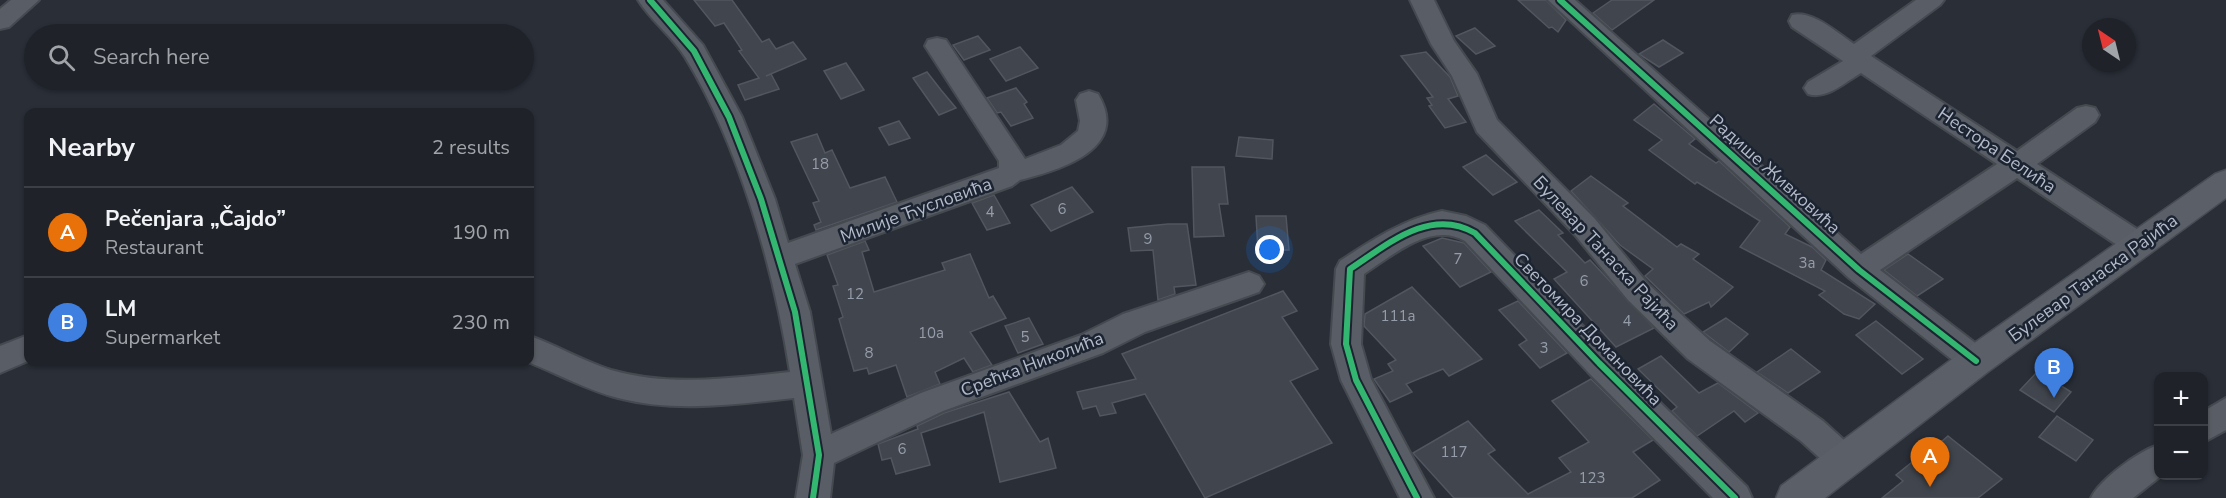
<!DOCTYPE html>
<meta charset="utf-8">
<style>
:root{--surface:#1f2229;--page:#272a31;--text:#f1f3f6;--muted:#a1a4a8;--line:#3c3f46;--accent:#8bbbb9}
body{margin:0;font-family:"Nunito Sans",sans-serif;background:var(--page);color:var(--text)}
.controls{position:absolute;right:18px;bottom:18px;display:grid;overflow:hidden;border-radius:12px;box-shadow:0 2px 4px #0004}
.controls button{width:54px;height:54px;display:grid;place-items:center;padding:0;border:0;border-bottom:2px solid var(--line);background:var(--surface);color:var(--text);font:30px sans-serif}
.compass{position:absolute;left:2082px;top:18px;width:54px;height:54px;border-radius:50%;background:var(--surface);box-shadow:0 2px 4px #0004;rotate:325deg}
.you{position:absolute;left:1270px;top:250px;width:21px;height:21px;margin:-15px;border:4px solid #fff;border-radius:50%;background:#1a73e8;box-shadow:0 0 0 9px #1a73e833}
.badge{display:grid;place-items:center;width:39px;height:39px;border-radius:50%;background:var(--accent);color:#fff;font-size:20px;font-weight:700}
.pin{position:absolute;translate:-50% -50px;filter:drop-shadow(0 2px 3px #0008)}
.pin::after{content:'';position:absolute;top:32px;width:21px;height:18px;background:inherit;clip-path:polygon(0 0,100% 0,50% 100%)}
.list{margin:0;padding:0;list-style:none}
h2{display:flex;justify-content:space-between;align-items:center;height:78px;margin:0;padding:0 24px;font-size:26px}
h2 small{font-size:20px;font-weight:400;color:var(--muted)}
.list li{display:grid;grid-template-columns:39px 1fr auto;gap:18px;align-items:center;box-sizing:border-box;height:90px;padding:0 24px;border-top:2px solid var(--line)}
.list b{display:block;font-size:22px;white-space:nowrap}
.list p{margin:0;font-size:20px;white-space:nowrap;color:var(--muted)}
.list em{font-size:20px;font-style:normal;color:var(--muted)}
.icon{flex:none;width:33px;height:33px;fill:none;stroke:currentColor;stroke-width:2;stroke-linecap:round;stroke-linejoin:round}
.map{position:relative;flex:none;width:2226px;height:498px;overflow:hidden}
.search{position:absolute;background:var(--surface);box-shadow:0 2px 4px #0004;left:24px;top:24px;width:510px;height:66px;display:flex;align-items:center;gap:15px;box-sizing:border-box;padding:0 21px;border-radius:33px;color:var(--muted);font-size:22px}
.panel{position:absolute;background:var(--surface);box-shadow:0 2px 4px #0004;left:24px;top:108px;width:510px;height:258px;border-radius:12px}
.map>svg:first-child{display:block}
.building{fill:#41454d;stroke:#51565f;stroke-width:1.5}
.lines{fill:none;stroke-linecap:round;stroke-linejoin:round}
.minor-casing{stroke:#454950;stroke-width:4}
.major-casing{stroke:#474b54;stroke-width:3}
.minor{fill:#595d65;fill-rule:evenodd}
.major{fill:#5b5f67;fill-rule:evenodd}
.cycleway-casing{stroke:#1c2432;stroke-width:10}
.cycleway{stroke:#33b770;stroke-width:6}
.labels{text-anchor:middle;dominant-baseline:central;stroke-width:5;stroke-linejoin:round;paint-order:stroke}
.number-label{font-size:15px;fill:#969daa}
.street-label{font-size:18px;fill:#b3bac9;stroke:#1c2432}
</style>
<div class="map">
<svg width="2226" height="498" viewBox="0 0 2226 498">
<rect width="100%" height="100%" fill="#292e37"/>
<!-- building -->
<g class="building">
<polygon points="694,0 732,0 762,42 769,39 776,49 793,42 806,59 766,76 771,74 779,89 745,100 738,85 759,78 739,51 742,50 724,23 715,26"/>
<polygon points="1518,0 1546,0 1566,20 1558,32 1552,27 1549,28"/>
<polygon points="1612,0 1654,0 1612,30 1593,13"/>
<polygon points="1475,28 1495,46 1476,54 1456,36"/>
<polygon points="978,36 990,50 964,60 953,45"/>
<polygon points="1663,40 1683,53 1659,67 1639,54"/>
<polygon points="1020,47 1038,68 1006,81 990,59"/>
<polygon points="1426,52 1450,77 1458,96 1448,99 1466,122 1445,128 1429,106 1432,105 1427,98 1433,97 1401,56"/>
<polygon points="846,63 864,90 841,99 824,71"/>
<polygon points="927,72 941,90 956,108 939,115 913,78"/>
<polygon points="1016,88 1027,102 1024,104 1033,118 1011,126 1001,112 997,113 987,98"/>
<polygon points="1654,104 1695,139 1689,144 1716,163 1719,161 1790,227 1785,234 1812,247 1826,260 1821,270 1875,304 1859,319 1844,314 1819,295 1825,291 1740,247 1760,221 1697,182 1695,184 1649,150 1662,140 1634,120"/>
<polygon points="899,121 910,138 889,145 879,128"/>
<polygon points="817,134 825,153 832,150 850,188 885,177 897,202 816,230 814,225 821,222 813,203 819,201 791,142"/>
<polygon points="1239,137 1273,140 1272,159 1236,156"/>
<polygon points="1486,155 1517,182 1493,195 1463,167"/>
<polygon points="1192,167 1224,167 1228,204 1219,204 1224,236 1194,237"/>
<polygon points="1591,176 1628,203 1623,206 1677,247 1681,244 1699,254 1693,259 1733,287 1711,307 1709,302 1684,314 1645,276 1653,269 1620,245 1571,191"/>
<polygon points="1072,187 1093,212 1051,231 1031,205"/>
<polygon points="994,195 1010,223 987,230 972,203"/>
<polygon points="1539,210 1563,233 1558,235 1585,263 1590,260 1654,328 1616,347 1554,279 1567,272 1515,221"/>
<polygon points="1256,216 1286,216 1289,250 1258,250"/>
<polygon points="1168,224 1187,224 1196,285 1174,287 1175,294 1158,300 1153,250 1131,251 1128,228"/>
<polygon points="1442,238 1464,243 1491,272 1460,287 1423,246"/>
<polygon points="865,241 869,250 862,252 874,292 945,270 942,263 970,254 989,298 993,296 1006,318 970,332 992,365 973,372 964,358 935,372 940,384 907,397 896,365 869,374 867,368 854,371 839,319 843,317 833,286 838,285 827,255"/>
<polygon points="1908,254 1943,279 1917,296 1884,270"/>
<polygon points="1412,287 1482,359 1449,376 1443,369 1406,384 1412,392 1390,402 1374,379 1393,371 1388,364 1396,360 1364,326 1365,314"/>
<polygon points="1283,291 1297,311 1282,317 1318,369 1290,381 1332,443 1205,498 1145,394 1112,403 1116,413 1100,416 1096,406 1083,409 1077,392 1136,379 1122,354"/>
<polygon points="1518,301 1567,353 1540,368 1519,345 1527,340 1499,310"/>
<polygon points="1029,318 1043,344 1018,353 1005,326"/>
<polygon points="1726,318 1748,334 1729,352 1703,332"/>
<polygon points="1876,321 1923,359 1902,374 1856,335"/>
<polygon points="1791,349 1820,372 1788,393 1757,372"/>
<polygon points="1661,356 1699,393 1718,383 1758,413 1745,422 1734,411 1697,436 1672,411 1677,407 1638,369"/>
<polygon points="2038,371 2071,392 2054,412 2020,390"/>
<polygon points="1591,379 1653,440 1633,452 1660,480 1632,498 1454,498 1413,453 1468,421 1495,450 1488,454 1528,494 1571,472 1559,458 1589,442 1552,401"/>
<polygon points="1009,392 1040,442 1048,438 1056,468 1000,482 984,412 921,433 930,465 896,474 891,458 882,460 878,444 918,429 917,426 944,413"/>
<polygon points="2057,416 2093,440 2076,461 2039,437"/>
<polygon points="1948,436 2002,479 1978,498 1882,498 1903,481 1896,475 1916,459 1919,461"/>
</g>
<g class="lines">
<defs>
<g id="minor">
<polygon points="11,0 39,0 9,27 0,29 0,9"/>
<path d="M638 0H663L703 45 742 117 775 199 788 243 999 168V161L925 46 928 40 937 38 946 40 1025 159 1061 145 1078 131 1080 121 1076 100 1080 94 1089 91 1098 94C1131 149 1060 170 1020 180L1012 186 795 264 810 312 831 434 921 393 1081 335 1123 314 1249 272 1259 276 1264 284 1259 292 1145 332 1103 353 943 411 834 463 830 498H796L803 455 794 398C736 404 676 413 618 398 587 390 558 374 528 362L530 336C558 346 583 361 611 370 669 387 730 378 790 372 774 270 739 145 685 57 672 36 651 21 638 0Z"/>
<polygon points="1410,0 1434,0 1454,41 1477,74 1497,120 1595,219 1648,284 1710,341 1823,421 1856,451 1861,461 1856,471 1845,475 1834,471 1801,441 1688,359 1628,300 1575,235 1477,132 1452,76 1431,44"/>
<path d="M1548 0H1575L1861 254 1997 164 1861 73C1845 82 1827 100 1808 94L1804 88 1808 82 1843 61 1792 27 1789 21 1792 15C1813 10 1837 33 1854 44L1916 0H1944L1940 5 1871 56 2017 151 2077 108 2086 106 2095 108 2099 115 2095 122 2037 164 2149 237 2153 245 2149 253 2139 256 2129 253 2017 178 1880 270 1987 352 1991 361 1987 370 1976 374 1965 370 1849 278Z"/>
<path d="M1442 211 1466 216 1485 225 1610 354 1747 487 1752 498H1713L1588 372 1465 241C1431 221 1393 255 1364 274L1361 344 1371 379 1434 498H1400L1341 380 1331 344 1336 269 1340 261C1372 240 1404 219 1442 211Z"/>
<polygon points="28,335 28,361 0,373 0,346"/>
<polygon points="2226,398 2226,430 2204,442 2204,411"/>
<path d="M2158 445V476H2161L2133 498H2091C2100 479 2138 452 2158 445Z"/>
</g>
<polygon id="major" points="2226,170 2226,198 1989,371 1825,498 1776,498 1781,486 1963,351 2215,174"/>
</defs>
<!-- minor casing -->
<use href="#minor" class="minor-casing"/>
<!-- major casing -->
<use href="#major" class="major-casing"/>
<!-- minor -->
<use href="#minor" class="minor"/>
<!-- major -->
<use href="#major" class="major"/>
<defs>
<g id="cycleway">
<polyline points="650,0 694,51 729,117 761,199 795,312 819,455 813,498"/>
<polyline points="1560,0 1859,270 1976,361"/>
<path d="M1417 498 1356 380 1346 344 1350 269C1388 244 1430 207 1475 233L1599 363 1735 498"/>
</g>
</defs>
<!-- cycleway casing -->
<use href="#cycleway" class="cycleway-casing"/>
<!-- cycleway -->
<use href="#cycleway" class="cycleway"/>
</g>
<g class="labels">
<!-- number labels -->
<g class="number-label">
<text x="820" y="164">18</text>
<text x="1062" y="209">6</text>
<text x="990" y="212">4</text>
<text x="1148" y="239">9</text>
<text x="1458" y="259">7</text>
<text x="1807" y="263">3a</text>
<text x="1584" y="281">6</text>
<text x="855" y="294">12</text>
<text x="1398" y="316">111a</text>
<text x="1627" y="321">4</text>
<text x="931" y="333">10a</text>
<text x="1025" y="337">5</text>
<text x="1544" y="348">3</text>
<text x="869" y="353">8</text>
<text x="902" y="449">6</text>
<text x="1454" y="452">117</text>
<text x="1592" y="478">123</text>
</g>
<!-- street labels -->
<g class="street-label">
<text transform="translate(1997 150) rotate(34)">Нестора Белића</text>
<text transform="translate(1775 174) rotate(42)">Радише Живковића</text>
<text transform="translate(916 210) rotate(-20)">Милије Ћусловића</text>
<text transform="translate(1606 253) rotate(47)">Булевар Танаска Рајића</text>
<text transform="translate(2093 278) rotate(-36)">Булевар Танаска Рајића</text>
<text transform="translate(1588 329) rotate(46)">Светомира Домановића</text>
<text transform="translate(1032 364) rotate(-21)">Срећка Николића</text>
</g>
</g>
</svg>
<div class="controls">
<button>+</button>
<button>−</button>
</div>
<svg class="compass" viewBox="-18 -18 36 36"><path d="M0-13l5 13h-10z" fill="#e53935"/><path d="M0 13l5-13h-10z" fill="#a1a4a8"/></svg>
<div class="you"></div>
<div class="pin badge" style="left:1930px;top:487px;background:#e8710a">A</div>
<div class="pin badge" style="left:2054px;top:398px;background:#3f7fe0">B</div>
<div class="search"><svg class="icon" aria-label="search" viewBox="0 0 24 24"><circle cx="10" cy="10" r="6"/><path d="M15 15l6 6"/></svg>Search here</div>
<section class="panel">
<h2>Nearby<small>2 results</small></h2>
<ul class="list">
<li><span class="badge" style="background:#e8710a">A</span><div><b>Pečenjara „Čajdo”</b><p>Restaurant</p></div><em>190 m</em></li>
<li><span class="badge" style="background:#3f7fe0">B</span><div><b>LM</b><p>Supermarket</p></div><em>230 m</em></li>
</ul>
</section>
</div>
